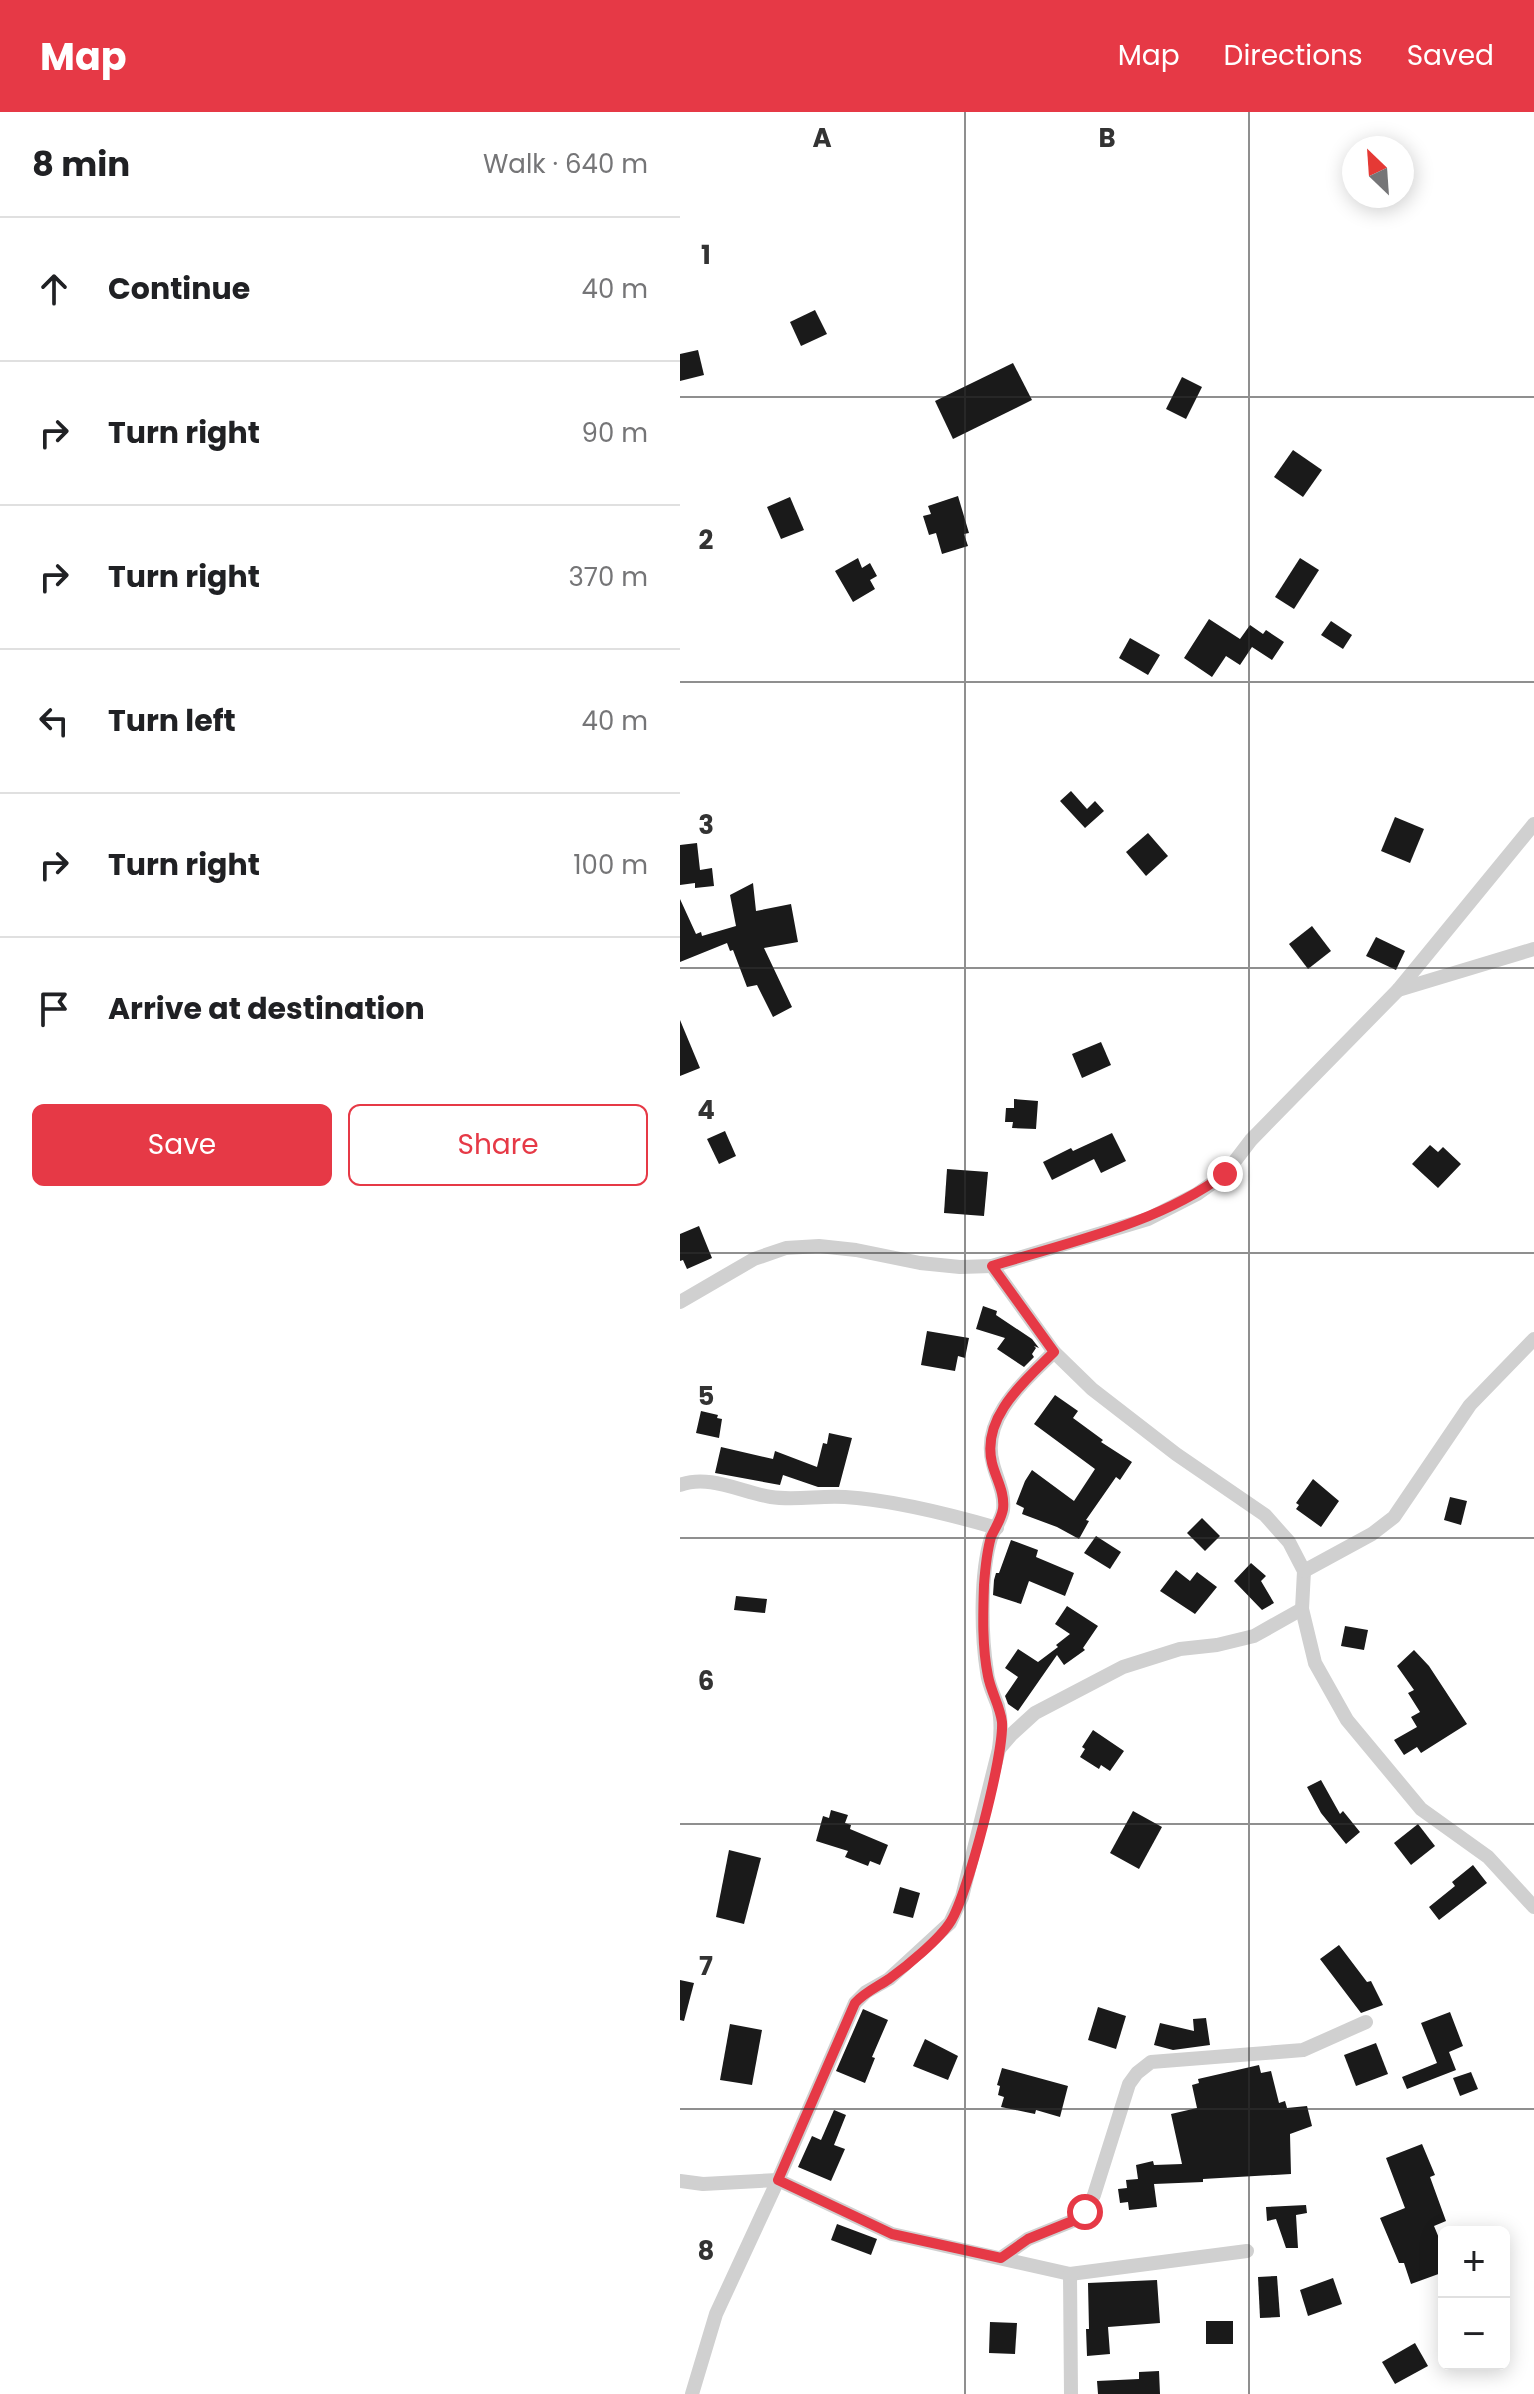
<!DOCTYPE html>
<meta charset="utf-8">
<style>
:root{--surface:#fff;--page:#f2f2f2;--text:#202124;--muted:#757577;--line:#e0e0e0;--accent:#e63946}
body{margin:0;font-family:Poppins,sans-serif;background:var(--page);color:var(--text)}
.controls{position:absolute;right:24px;bottom:24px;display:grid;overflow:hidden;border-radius:12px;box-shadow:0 4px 20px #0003}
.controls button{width:72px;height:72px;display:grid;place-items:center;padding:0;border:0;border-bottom:2px solid var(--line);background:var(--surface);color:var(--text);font:40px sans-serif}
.compass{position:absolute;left:662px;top:24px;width:72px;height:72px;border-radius:50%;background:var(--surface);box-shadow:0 4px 20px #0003;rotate:335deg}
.stop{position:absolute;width:24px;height:24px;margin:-18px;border:6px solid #e63946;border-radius:50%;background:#fff}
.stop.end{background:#e63946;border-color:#fff;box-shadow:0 2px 8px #0008}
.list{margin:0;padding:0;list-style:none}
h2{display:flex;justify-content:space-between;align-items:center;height:104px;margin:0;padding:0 32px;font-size:34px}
h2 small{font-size:26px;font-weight:400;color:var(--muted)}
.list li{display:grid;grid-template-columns:52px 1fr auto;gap:24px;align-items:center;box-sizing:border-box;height:144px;padding:0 32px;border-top:2px solid var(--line)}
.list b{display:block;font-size:30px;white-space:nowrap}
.list em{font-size:26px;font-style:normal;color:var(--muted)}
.actions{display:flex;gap:16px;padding:24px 32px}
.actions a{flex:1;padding:18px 0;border:2px solid var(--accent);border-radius:12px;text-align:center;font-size:28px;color:var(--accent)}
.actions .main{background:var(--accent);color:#fff}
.icon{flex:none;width:44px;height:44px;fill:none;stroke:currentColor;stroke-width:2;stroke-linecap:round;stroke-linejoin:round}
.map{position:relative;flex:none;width:854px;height:2282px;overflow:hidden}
header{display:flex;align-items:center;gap:48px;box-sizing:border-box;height:112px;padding:0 40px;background:var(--accent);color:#fff}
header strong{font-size:38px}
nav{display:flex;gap:44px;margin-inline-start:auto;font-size:28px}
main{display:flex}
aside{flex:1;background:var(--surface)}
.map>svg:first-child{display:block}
.building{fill:#1a1a1a}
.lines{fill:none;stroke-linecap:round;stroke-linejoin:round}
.minor{stroke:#d0d0d0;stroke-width:14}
.route{stroke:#e63946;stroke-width:10}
.grid{fill:none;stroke:#333;stroke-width:2;stroke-opacity:0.55}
.grid-label{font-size:26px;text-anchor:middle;font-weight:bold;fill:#333;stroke:#fff;stroke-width:8;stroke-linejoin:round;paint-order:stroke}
</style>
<header>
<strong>Map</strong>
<nav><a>Map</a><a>Directions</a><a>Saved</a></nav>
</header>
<main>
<aside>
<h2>8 min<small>Walk · 640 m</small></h2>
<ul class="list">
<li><svg class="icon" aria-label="ahead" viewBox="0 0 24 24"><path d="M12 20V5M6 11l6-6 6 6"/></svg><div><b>Continue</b></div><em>40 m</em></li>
<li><svg class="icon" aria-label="right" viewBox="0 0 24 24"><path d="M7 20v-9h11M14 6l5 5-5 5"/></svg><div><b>Turn right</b></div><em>90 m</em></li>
<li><svg class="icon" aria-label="right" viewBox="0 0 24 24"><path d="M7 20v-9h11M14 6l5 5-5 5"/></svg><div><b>Turn right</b></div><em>370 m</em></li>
<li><svg class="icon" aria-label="left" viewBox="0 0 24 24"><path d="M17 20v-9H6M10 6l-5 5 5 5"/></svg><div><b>Turn left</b></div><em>40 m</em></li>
<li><svg class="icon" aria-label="right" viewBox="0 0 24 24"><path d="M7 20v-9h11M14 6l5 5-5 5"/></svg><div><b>Turn right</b></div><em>100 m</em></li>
<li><svg class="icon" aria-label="arrive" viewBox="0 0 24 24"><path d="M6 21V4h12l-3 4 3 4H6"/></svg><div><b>Arrive at destination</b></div></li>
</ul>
<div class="actions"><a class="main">Save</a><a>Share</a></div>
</aside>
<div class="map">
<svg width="854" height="2282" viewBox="0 0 854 2282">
<rect width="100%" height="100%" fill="#fff"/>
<!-- building -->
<g class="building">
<polygon points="135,198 147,222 121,234 110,210"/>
<polygon points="18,238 24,263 0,269 0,242"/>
<polygon points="333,251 352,288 273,327 255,289"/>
<polygon points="502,265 522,275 506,307 486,297"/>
<polygon points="613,338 642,358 623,385 594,365"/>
<polygon points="278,384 289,421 284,422 288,434 262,442 256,421 249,423 243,404 251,402 248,394"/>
<polygon points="110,385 124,418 101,427 87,395"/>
<polygon points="178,446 182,456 190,451 197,464 190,468 195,477 173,490 155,459"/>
<polygon points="620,446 639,458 614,497 595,485"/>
<polygon points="529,507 560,527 570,513 583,522 586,518 604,530 592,548 572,535 560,553 546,544 532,565 504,546"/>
<polygon points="651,509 672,523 663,537 641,523"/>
<polygon points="450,526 480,543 468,563 439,546"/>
<polygon points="391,679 407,697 415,689 424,699 405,716 380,689"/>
<polygon points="715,705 744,717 730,751 701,739"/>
<polygon points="468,721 488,744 466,764 446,740"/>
<polygon points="17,731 20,758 32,756 34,774 15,776 15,771 0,773 0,733"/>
<polygon points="73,771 76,799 111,792 118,830 84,836 112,895 93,905 77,873 67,875 53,838 50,839 47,831 0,850 0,787 16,822 21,820 22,824 56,814 50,783"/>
<polygon points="632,814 651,839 628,857 609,832"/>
<polygon points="696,825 725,839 716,858 686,844"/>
<polygon points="0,908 20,956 0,964"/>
<polygon points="421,930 431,953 402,966 392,942"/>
<polygon points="334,987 358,989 356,1017 332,1016 333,1010 325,1010 326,996 334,996"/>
<polygon points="45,1019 56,1044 39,1052 27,1027"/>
<polygon points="432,1021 446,1049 421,1061 414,1047 372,1068 363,1050 391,1036 393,1039"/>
<polygon points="750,1033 758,1040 763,1035 781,1052 758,1076 732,1052"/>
<polygon points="267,1057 308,1060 304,1104 264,1101"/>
<polygon points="19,1114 32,1146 7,1157 3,1148 0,1149 0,1122"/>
<polygon points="303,1194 317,1199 316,1203 352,1227 359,1236 354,1234 356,1236 352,1242 354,1245 344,1255 317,1237 325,1226 296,1217"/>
<polygon points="247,1219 289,1226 285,1246 278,1244 275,1259 241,1253"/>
<polygon points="375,1283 398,1299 393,1306 423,1328 421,1330 452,1350 440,1368 436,1365 406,1408 409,1409 399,1427 377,1415 342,1402 344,1396 336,1392 345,1369 352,1358 394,1389 415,1357 354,1312"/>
<polygon points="21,1299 38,1303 37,1306 42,1307 39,1326 16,1321"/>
<polygon points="149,1321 172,1326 159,1375 138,1375 103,1363 100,1373 35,1361 41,1335 93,1347 95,1339 137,1355 143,1331 147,1332"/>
<polygon points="633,1367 659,1389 641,1415 616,1397 619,1393 616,1391"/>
<polygon points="770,1385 787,1389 781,1413 764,1408"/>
<polygon points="522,1406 540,1424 525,1439 507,1421"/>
<polygon points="416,1424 441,1440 430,1457 404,1441"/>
<polygon points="331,1428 358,1438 356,1445 394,1461 385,1484 349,1469 341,1492 313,1483 314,1468 316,1461 319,1461"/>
<polygon points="571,1451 586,1464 581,1469 594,1491 582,1498 554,1469"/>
<polygon points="496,1458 510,1469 517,1460 537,1475 515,1502 480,1479"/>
<polygon points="56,1484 87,1487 85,1501 54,1498"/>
<polygon points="387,1494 418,1514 403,1536 405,1538 384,1553 377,1543 338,1599 328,1592 325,1584 338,1565 325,1556 338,1537 358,1550 378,1535 376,1533 390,1522 375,1512"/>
<polygon points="665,1514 688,1518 684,1538 661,1534"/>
<polygon points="734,1538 749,1554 787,1612 741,1641 737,1635 724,1643 714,1628 737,1615 731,1605 740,1600 728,1581 734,1578 717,1554"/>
<polygon points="413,1618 444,1639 430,1659 421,1653 419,1657 400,1645 405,1637 402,1635"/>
<polygon points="641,1668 660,1702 663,1699 680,1720 666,1732 641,1701 627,1675"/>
<polygon points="151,1698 168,1703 165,1711 171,1713 170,1717 208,1733 200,1753 190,1749 188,1754 165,1745 168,1739 136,1729 143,1704 149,1706"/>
<polygon points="453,1699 482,1715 459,1757 430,1741"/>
<polygon points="738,1712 755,1734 731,1753 714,1731"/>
<polygon points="49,1738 81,1746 64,1812 36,1805"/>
<polygon points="793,1753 807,1771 759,1808 749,1795 775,1774 772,1770"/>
<polygon points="220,1775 240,1781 233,1806 213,1801"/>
<polygon points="659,1833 687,1870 691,1869 703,1893 681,1901 640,1847"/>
<polygon points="0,1868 14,1871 4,1909 0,1908"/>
<polygon points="418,1895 446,1904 436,1937 408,1928"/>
<polygon points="183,1897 208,1908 192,1945 195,1946 185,1971 156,1959"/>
<polygon points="770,1900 783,1934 769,1940 776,1958 727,1977 722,1965 757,1951 741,1911"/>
<polygon points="526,1906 530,1933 493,1938 474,1933 480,1911 514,1919 513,1907"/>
<polygon points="50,1912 82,1918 72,1973 40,1968"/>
<polygon points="245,1927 278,1944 268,1968 233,1954"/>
<polygon points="696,1931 708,1962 676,1974 664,1943"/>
<polygon points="579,1953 581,1961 591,1959 599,1991 605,1989 607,1996 627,1994 632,2014 610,2022 611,2062 523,2067 523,2070 474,2072 477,2095 449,2098 448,2090 440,2091 438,2077 447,2076 446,2068 458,2067 456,2053 473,2049 474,2053 502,2052 491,2002 517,1996 512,1973 519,1971 518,1967"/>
<polygon points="322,1956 388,1974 380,2005 356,1998 355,2002 321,1995 324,1985 318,1983 320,1974 317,1973"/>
<polygon points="791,1960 798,1977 780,1984 773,1966"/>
<polygon points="154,1998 166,2003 154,2033 165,2037 151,2069 118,2055 132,2024 141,2028"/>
<polygon points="742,2032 755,2063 750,2065 766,2109 754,2114 764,2138 764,2160 731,2172 724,2151 719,2151 700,2106 725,2096 706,2046"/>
<polygon points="626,2093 627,2101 616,2103 618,2136 606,2136 596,2107 587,2109 586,2095"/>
<polygon points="157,2112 197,2127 191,2143 151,2128"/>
<polygon points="597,2164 600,2205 580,2206 578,2165"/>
<polygon points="653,2166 662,2192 628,2204 620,2178"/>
<polygon points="477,2168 480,2211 428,2215 430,2242 407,2244 406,2217 409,2217 408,2171"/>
<rect x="526" y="2209" width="27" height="23"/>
<polygon points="310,2210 337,2211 335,2242 309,2241"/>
<polygon points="735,2231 748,2254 715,2272 702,2250"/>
<polygon points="479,2259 480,2282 418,2282 417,2269 459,2267 459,2260"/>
</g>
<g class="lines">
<!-- minor -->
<g class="minor">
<polyline points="718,878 854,837"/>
<polyline points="312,1154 374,1240 412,1277 496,1342 585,1403 609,1430 624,1459 622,1497 635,1551 667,1608 741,1697 808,1745 854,1795"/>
<polyline points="0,1190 74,1147 106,1136 139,1134 176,1138 240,1151 280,1155 312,1154 468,1107 517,1082 545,1062 571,1028 718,878 854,712"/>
<path d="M0 1373C29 1362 61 1380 91 1385 115 1389 141 1383 165 1385 212 1388 272 1403 317 1416"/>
<polyline points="624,1459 692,1422 714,1405 790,1293 854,1227"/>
<path d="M319 1637C321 1622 322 1609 318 1594 314 1583 308 1572 307 1560 301 1522 300 1462 311 1426 314 1417 321 1409 323 1398 325 1381 317 1368 313 1352 300 1306 345 1269 374 1240"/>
<polyline points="0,2069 23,2072 98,2068 212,2122 390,2162 567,2139"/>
<polyline points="321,2146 348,2127 395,2108 405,2100 414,2083 449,1972 457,1961 471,1950 623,1938 686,1910"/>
<polyline points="390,2162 391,2282"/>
<polyline points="12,2282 36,2202 98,2068 175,1891 186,1880 209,1867 270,1811 282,1785 319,1637 332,1622 355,1601 443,1555 500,1537 537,1533 574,1524 622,1497"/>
</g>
</g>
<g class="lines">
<!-- route -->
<path class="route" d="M405 2100 395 2108 348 2127 321 2146 212 2122 98 2068 175 1891C185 1880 197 1875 209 1867 227 1854 260 1827 271 1809 288 1781 324 1643 322 1610 320 1594 311 1580 308 1564 302 1535 303 1502 304 1473 305 1459 307 1439 311 1425 315 1416 321 1408 323 1397 325 1380 316 1367 312 1351 301 1305 345 1269 374 1240L312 1154C393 1129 477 1112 545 1062"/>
</g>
<!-- grid -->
<path class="grid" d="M285 0V2282M569 0V2282M0 285H854M0 570H854M0 856H854M0 1141H854M0 1426H854M0 1712H854M0 1997H854"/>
<g class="grid-label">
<text x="142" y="35">A</text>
<text x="427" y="35">B</text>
<text x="26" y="152">1</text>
<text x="26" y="437">2</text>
<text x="26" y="722">3</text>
<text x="26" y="1007">4</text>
<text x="26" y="1293">5</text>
<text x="26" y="1578">6</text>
<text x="26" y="1863">7</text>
<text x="26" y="2148">8</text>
</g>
</svg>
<div class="controls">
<button>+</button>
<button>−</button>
</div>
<svg class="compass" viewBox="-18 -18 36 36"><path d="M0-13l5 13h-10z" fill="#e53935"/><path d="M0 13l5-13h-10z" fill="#757577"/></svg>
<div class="stop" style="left:405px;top:2100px"></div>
<div class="stop end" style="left:545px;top:1062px"></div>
</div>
</main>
